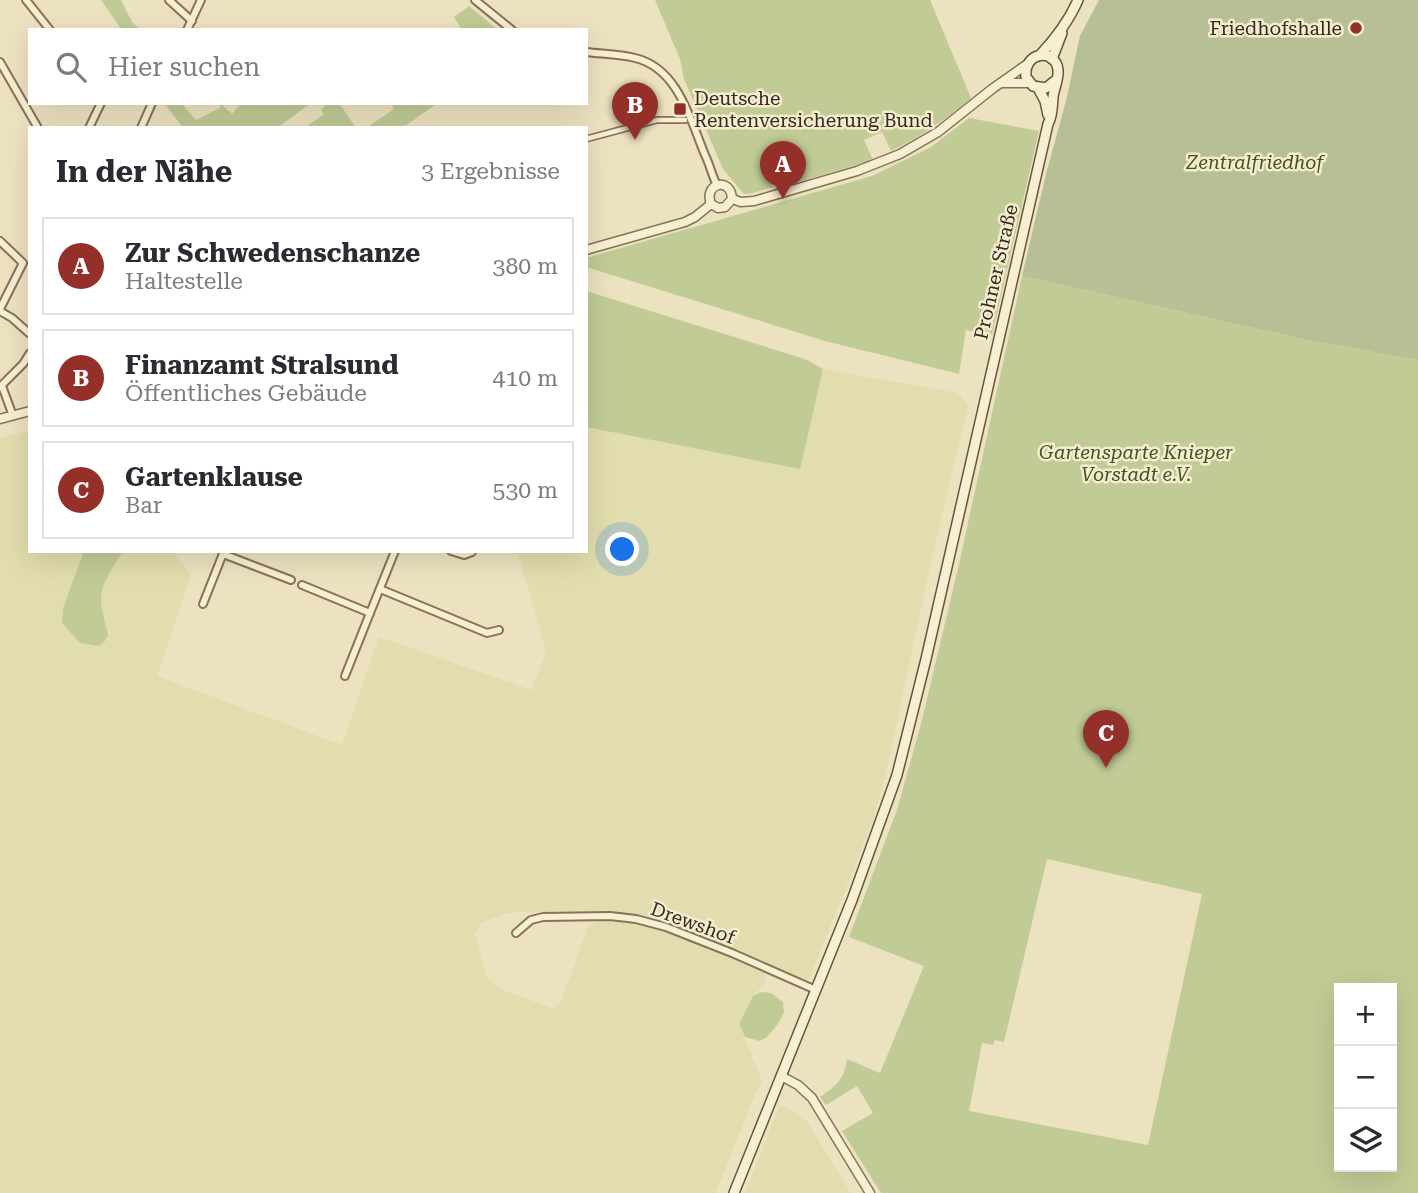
<!DOCTYPE html>
<html lang="de">
<meta charset="utf-8">
<style>
:root{--surface:#fff;--page:#f2f2f3;--text:#2b2b33;--muted:#7c7c81;--line:#e1e1e2;--accent:#942f29}
body{margin:0;font-family:"Roboto Serif",serif;background:var(--page);color:var(--text)}
.controls{position:absolute;right:21px;bottom:21px;display:grid;overflow:hidden;border-radius:0px;box-shadow:0 7px 28px #0002}
.controls button{width:63px;height:63px;display:grid;place-items:center;padding:0;border:0;border-bottom:2px solid var(--line);background:var(--surface);color:var(--text);font:35px sans-serif}
.you{position:absolute;left:623px;top:550px;width:24px;height:24px;margin:-18px;border:5px solid #fff;border-radius:50%;background:#1a73e8;box-shadow:0 0 0 10px #1a73e833}
.badge{display:grid;place-items:center;width:46px;height:46px;border-radius:50%;background:var(--accent);color:#fff;font-size:23px;font-weight:700}
.pin{position:absolute;translate:-50% -58px;filter:drop-shadow(0 2px 4px #0008)}
.pin::after{content:'';position:absolute;top:37px;width:24px;height:21px;background:inherit;clip-path:polygon(0 0,100% 0,50% 100%)}
.list{margin:0;padding:0;list-style:none}
h2{display:flex;justify-content:space-between;align-items:center;height:91px;margin:0;padding:0 28px;font-size:30px}
h2 small{font-size:23px;font-weight:400;color:var(--muted)}
.list li{display:grid;grid-template-columns:46px 1fr auto;gap:21px;align-items:center;box-sizing:border-box;height:98px;margin:0 14px 14px;padding:0 14px;border:2px solid var(--line);border-radius:0px}
.list b{display:block;font-size:26px;white-space:nowrap}
.list p{margin:0;font-size:23px;white-space:nowrap;color:var(--muted)}
.list em{font-size:23px;font-style:normal;color:var(--muted)}
.icon{flex:none;width:38px;height:38px;fill:none;stroke:currentColor;stroke-width:2;stroke-linecap:round;stroke-linejoin:round}
.map{position:relative;flex:none;width:1418px;height:1193px;overflow:hidden}
.search{position:absolute;background:var(--surface);box-shadow:0 7px 28px #0002;left:28px;top:28px;width:560px;height:77px;display:flex;align-items:center;gap:18px;box-sizing:border-box;padding:0 24px;border-radius:0px;color:var(--muted);font-size:26px}
.panel{position:absolute;background:var(--surface);box-shadow:0 7px 28px #0002;left:28px;top:126px;width:560px;height:427px;border-radius:0px}
.map>svg:first-child{display:block}
.farmland{fill:#e2ddae}
.green{fill:#c1cb95;fill-rule:evenodd}
.cemetery{fill:#b7bf94}
.lines{fill:none;stroke-linecap:round;stroke-linejoin:round}
.pedestrian-casing{stroke:#867358;stroke-width:8}
.minor-casing{stroke:#867358;stroke-width:10}
.tertiary-casing{stroke:#867358;stroke-width:11}
.secondary-casing{stroke:#67543c;stroke-width:12}
.pedestrian{stroke:#f8efd3;stroke-width:4.5}
.minor{stroke:#f8efd3;stroke-width:6}
.tertiary{stroke:#f8efd3;stroke-width:8}
.secondary{stroke:#f8efd3;stroke-width:9}
.poi-dot{fill:#942f29;stroke:#f5ecd0;stroke-width:2.5}
.labels{text-anchor:middle;dominant-baseline:central;stroke-width:5;stroke-linejoin:round;paint-order:stroke}
.poi-label{font-size:19px;fill:#362a1d;stroke:#f5ecd0;text-anchor:end}
.park-label{font-size:19px;font-style:italic;fill:#435224;stroke:#f5ecd0}
.street-label{font-size:19px;fill:#362a1d;stroke:#f5ecd0}
</style>
<div class="map">
<svg width="1418" height="1193" viewBox="0 0 1418 1193">
<rect width="100%" height="100%" fill="#ede2c0"/>
<!-- farmland -->
<g class="farmland">
<polygon points="823,369 958,393 968,406 928,575 888,765 874,817 843,896 808,980 804,980 735,949 673,926 649,918 616,913 519,912 505,914 481,923 475,934 487,978 504,990 552,1008 561,1002 588,926 598,921 606,920 631,923 668,932 765,972 765,984 753,996 739,1024 762,1081 752,1102 716,1193 0,1193 0,438 30,430 30,551 84,551 63,608 62,623 102,610 101,595 107,577 123,551 172,551 191,575 157,676 342,745 379,637 532,690 546,650 517,551 586,551 586,427 799,469"/>
<polygon points="779,1107 786,1107 806,1120 851,1193 745,1193"/>
</g>
<!-- green -->
<g class="green">
<polygon points="101,0 121,0 132,22 141,30 122,30"/>
<path d="M655 0H930L971 98C945 120 921 136 891 151L882 132 864 140 873 160 784 186 777 172 768 177 773 187 753 193 744 194 723 169 684 79 680 59Z"/>
<polygon points="469,6 498,30 462,30 454,17"/>
<polygon points="164,103 181,103 196,120 220,108 220,103 232,114 241,103 311,103 277,128 183,128"/>
<polygon points="328,103 339,103 356,128 304,128 324,114 321,109"/>
<polygon points="390,103 438,103 402,128 366,128 394,109"/>
<polygon points="969,118 1039,131 992,335 966,330 959,374 825,341 586,267 586,258 872,176 931,147"/>
<path d="M1022 276 1317 342 1418 360V1193H881L842 1131 873 1113 857 1086 826 1105 820 1097C836 1086 844 1080 847 1059L880 1073 924 966 849 937 897 810 922 720 959 564ZM1047 859 1202 894 1148 1145 969 1111 982 1043 993 1045 995 1040 1004 1042ZM1339 988H1392V1167H1339Z"/>
<polygon points="586,291 805,359 823,369 800,469 586,427"/>
<path d="M84 551H123C115 565 102 581 101 597 101 610 106 624 108 636L104 642 98 646 80 643 62 623 63 608Z"/>
<polygon points="761,992 771,993 783,1002 784,1013 778,1024 766,1038 759,1041 745,1037 739,1024 753,996"/>
</g>
<!-- cemetery -->
<polygon class="cemetery" points="1099,0 1418,0 1418,360 1317,342 1022,276 1046,174 1066,101 1080,36"/>
<g class="lines">
<defs>
<polyline id="pedestrian" points="586,139 657,120 685,120"/>
<g id="minor">
<polyline points="26,0 50,30"/>
<polyline points="169,0 192,21"/>
<polyline points="475,0 512,30"/>
<polyline points="187,30 201,0"/>
<path d="M586 52C602 54 619 54 635 58 678 68 690 119 705 155 710 165 712 176 717 185"/>
<polyline points="0,62 38,128"/>
<polyline points="89,128 101,103"/>
<polyline points="141,128 152,103"/>
<polyline points="0,241 23,263 0,309"/>
<polyline points="0,311 12,318 30,334"/>
<polyline points="2,386 13,416"/>
<polyline points="0,387 23,364 30,353"/>
<polyline points="451,551 464,555 472,552"/>
<polyline points="223,554 291,580"/>
<polyline points="302,585 370,613 395,551"/>
<polyline points="380,589 487,633 499,630"/>
<polyline points="203,604 224,551"/>
<polyline points="345,676 370,613"/>
<polyline points="516,933 531,920 543,917 610,916 636,919 666,927 732,953 816,990"/>
</g>
<g id="tertiary">
<polyline points="1003,83 1030,83"/>
<polyline points="732,199 741,202 754,201 857,171 900,154 938,132 992,89 1026,65"/>
<path d="M711 204C703 183 731 176 732 199"/>
<polyline points="711,204 718,208 725,207 732,199"/>
<polyline points="586,250 685,222 695,217 711,204"/>
<polyline points="0,419 30,411"/>
<polyline points="781,1076 798,1085 812,1098 870,1193"/>
</g>
<g id="secondary">
<path d="M1040 55C1055 39 1069 21 1078 0"/>
<polyline points="1052,59 1062,33"/>
<polyline points="1038,88 1045,101 1048,115"/>
<path d="M734 1193 852 900 897 775 926 659 1048 124C1053 115 1052 107 1053 97 1054 89 1059 79 1058 70 1056 48 1023 51 1026 77L1033 86 1046 88 1056 80"/>
</g>
</defs>
<!-- pedestrian casing -->
<use href="#pedestrian" class="pedestrian-casing"/>
<!-- minor casing -->
<use href="#minor" class="minor-casing"/>
<!-- tertiary casing -->
<use href="#tertiary" class="tertiary-casing"/>
<!-- secondary casing -->
<use href="#secondary" class="secondary-casing"/>
<!-- pedestrian -->
<use href="#pedestrian" class="pedestrian"/>
<!-- minor -->
<use href="#minor" class="minor"/>
<!-- tertiary -->
<use href="#tertiary" class="tertiary"/>
<!-- secondary -->
<use href="#secondary" class="secondary"/>
</g>
<!-- markers -->
<g class="poi-dot">
<circle cx="1356" cy="28" r="7"/>
<rect x="673" y="102" width="14" height="14" rx="3.5"/>
</g>
<g class="labels">
<!-- poi labels -->
<g class="poi-label">
<text x="1342" y="28">Friedhofshalle</text>
<text x="694" y="98" text-anchor="start">Deutsche<tspan x="694" dy="22">Rentenversicherung Bund</tspan></text>
</g>
<!-- park labels -->
<g class="park-label">
<text x="1255" y="162">Zentralfriedhof</text>
<text x="1136" y="452">Gartensparte Knieper<tspan x="1136" dy="22">Vorstadt e.V.</tspan></text>
</g>
<!-- street labels -->
<g class="street-label">
<text transform="translate(996 272) rotate(-77)">Prohner Straße</text>
<text transform="translate(693 923) rotate(20)">Drewshof</text>
</g>
</g>
</svg>
<div class="controls">
<button>+</button>
<button>−</button>
<button><svg class="icon" aria-label="layers" viewBox="0 0 24 24"><path d="M12 4l9 5-9 5-9-5zM3 14l9 5 9-5"/></svg></button>
</div>
<div class="you"></div>
<div class="pin badge" style="left:783px;top:199px">A</div>
<div class="pin badge" style="left:635px;top:140px">B</div>
<div class="pin badge" style="left:1106px;top:768px">C</div>
<div class="search"><svg class="icon" aria-label="search" viewBox="0 0 24 24"><circle cx="10" cy="10" r="6"/><path d="M15 15l6 6"/></svg>Hier suchen</div>
<section class="panel">
<h2>In der Nähe<small>3 Ergebnisse</small></h2>
<ul class="list">
<li><span class="badge">A</span><div><b>Zur Schwedenschanze</b><p>Haltestelle</p></div><em>380 m</em></li>
<li><span class="badge">B</span><div><b>Finanzamt Stralsund</b><p>Öffentliches Gebäude</p></div><em>410 m</em></li>
<li><span class="badge">C</span><div><b>Gartenklause</b><p>Bar</p></div><em>530 m</em></li>
</ul>
</section>
</div>
